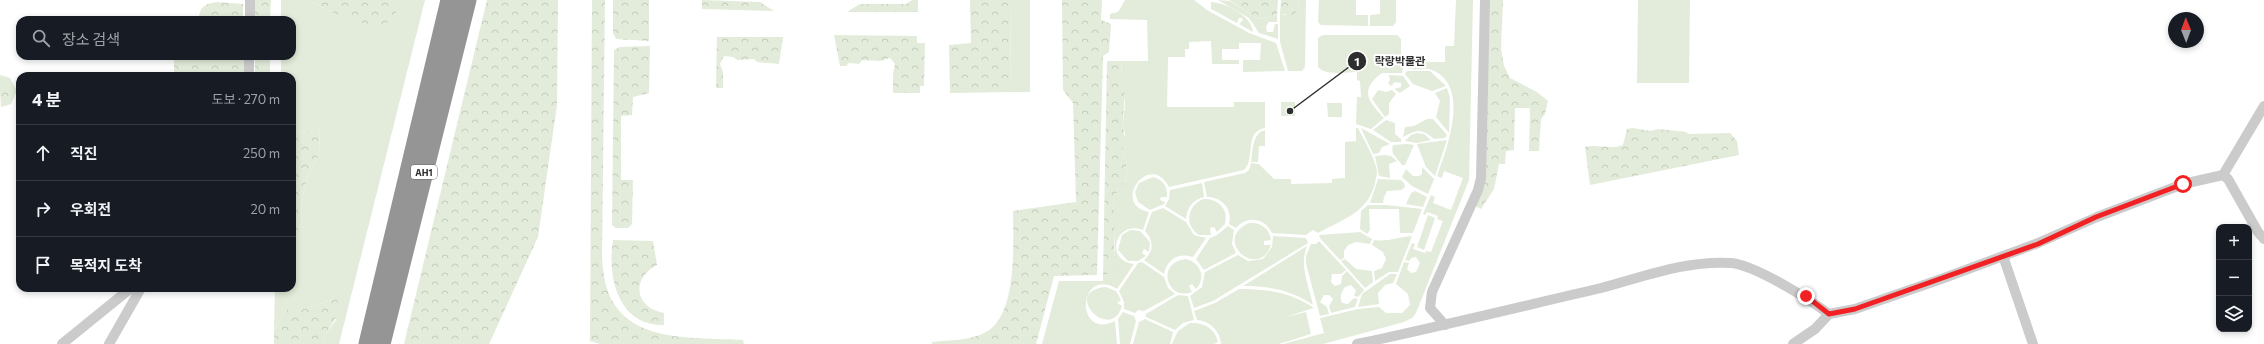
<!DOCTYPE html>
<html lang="ko">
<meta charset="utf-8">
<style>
:root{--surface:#171b24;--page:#242831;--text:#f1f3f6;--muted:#9ea1a6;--line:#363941}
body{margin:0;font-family:Commissioner,"Noto Sans KR",sans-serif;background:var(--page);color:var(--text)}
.controls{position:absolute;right:12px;bottom:12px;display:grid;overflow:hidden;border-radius:8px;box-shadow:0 2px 6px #0003}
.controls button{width:36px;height:36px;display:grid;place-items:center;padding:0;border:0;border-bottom:1px solid var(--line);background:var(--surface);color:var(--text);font:20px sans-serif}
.compass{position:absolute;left:2168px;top:12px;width:36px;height:36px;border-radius:50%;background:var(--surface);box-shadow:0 2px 6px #0003;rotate:359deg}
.stop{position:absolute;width:12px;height:12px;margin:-9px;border:3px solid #f22224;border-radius:50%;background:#fff}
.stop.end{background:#f22224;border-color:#fff;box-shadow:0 1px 4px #0008}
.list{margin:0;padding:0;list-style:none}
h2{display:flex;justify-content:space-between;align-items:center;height:52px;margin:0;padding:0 16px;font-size:17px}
h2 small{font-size:13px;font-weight:400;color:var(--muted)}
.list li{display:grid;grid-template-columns:26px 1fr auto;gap:12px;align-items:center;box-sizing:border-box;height:56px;padding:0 16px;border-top:1px solid var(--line)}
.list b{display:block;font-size:15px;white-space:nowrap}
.list em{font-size:13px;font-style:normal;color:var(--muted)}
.icon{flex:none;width:22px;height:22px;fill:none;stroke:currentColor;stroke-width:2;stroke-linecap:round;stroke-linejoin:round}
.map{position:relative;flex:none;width:2264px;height:344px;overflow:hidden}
.search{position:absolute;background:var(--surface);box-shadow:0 2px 6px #0003;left:16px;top:16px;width:280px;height:44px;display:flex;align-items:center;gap:10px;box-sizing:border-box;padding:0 14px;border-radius:12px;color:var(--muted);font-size:15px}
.panel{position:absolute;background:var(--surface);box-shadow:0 2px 6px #0003;left:16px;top:72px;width:280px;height:220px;border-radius:12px}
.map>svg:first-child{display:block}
.green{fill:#e3ecda}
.forest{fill:url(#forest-crowns)}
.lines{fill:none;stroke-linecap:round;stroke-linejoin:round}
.street{stroke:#cbcbcb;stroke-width:10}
.highway{stroke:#959595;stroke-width:19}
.route{stroke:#f22224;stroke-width:5}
.labels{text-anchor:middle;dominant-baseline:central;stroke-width:4;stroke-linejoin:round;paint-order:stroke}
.shield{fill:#fff;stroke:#6d6d6d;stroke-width:1}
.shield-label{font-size:9px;font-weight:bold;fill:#2e2e2e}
.leader{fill:none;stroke:#2e2e2e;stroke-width:1.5}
.callout-dot{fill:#2e2e2e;stroke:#fff;stroke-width:1.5}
.mark-label{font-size:12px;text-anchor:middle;font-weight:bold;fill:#fff}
.callout-label{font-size:11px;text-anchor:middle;font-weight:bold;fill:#2e2e2e;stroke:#fff;stroke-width:4;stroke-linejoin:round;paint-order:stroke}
</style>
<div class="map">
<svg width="2264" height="344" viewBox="0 0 2264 344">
<defs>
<pattern id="forest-crowns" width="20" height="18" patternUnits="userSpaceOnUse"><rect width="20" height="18" fill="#e3ecda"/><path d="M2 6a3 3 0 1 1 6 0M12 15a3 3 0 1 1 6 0" fill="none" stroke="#c3cbbb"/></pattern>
</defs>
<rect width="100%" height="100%" fill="#fff"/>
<!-- green -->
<g class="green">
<polygon points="281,0 309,0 331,12 401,3 398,0 425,0 339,344 323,344 327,332 336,320 336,299 300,310 286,310 274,330 275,288 292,288 292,239 294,238 301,223 302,201 307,178 319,155 320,129 292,134 292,76 281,76 281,56 292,56 292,20 281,20"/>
<polygon points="1010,0 1030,0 1030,92 1011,92"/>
<path d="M1125 0H1194L1207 10 1249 33 1276 43 1285 71 1243 72V60H1260L1261 43H1239V49H1222V60H1239V64H1212L1211 41 1189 42V49H1185V57H1168L1167 107H1234V102H1265V128C1243 132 1256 159 1244 170L1169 187C1150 150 1110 204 1149 212L1143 230C1115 219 1104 261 1134 264L1117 289C1078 265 1074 341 1115 321L1117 344H1042L1059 281H1103V278C1127 253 1105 217 1117 191 1119 187 1123 183 1127 179L1126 160 1122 150 1125 134 1123 125 1125 103 1121 77 1122 61H1148L1147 20 1110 19V14L1118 12Z"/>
<polygon points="1218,0 1230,1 1258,19 1277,15 1277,22 1269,22 1266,26 1267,32 1273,32 1275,24 1278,24 1278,39 1259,33 1249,18"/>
<polygon points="1299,0 1306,0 1305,67 1302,71 1288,71 1280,42 1280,14 1285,15 1298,11"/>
<polygon points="1319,0 1356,0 1356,15 1368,15 1368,26 1321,25 1318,22"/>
<polygon points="1380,0 1396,0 1396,22 1393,26 1370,26 1370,15 1380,14"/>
<path d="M1456 0H1473L1469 180 1416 313 1412 318 1404 322 1323 344H1283L1324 333 1320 318 1358 309 1379 307 1386 313H1402L1410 305 1408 294 1396 284 1404 262 1409 263 1407 269 1411 273 1416 272 1420 263 1416 257 1411 258 1409 261 1405 260 1412 243 1415 244 1413 249 1425 253 1426 251 1431 252 1443 221 1437 219 1438 216 1427 212 1425 215 1423 214 1431 195 1435 197 1433 203 1451 210 1463 178 1444 171 1442 178 1437 176C1447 148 1471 86 1432 70 1425 67 1416 71 1408 68V62H1445V46H1454Z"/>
<polygon points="1638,0 1690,0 1689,83 1637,83"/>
<path d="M1211 2C1225 2 1252 16 1253 32L1239 24 1243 20 1242 18H1239L1237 23 1211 9Z"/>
<path d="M1323 35H1397L1401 39V62H1404L1402 73H1382C1359 90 1368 101 1384 118L1371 129 1356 124 1357 97H1361L1360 81 1357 80V72C1346 72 1325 76 1318 67V38Z"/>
<polygon points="1407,71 1430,71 1446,86 1432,91 1413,84 1405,74"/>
<polygon points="0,75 10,78 17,91 0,91"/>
<polygon points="1389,75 1403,76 1410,86 1400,93 1394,89 1401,87 1401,83 1395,82 1391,86 1388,83 1390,80"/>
<polygon points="1447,88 1450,98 1449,133 1436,117 1440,101 1435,93"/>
<polygon points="1378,90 1386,92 1392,90 1396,94 1389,103 1389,114 1385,117 1372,99"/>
<rect x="1281" y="102" width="14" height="14"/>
<polygon points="1327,103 1342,103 1342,117 1328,117"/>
<path d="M1427 119H1433L1447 135 1445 138 1434 139C1422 128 1416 130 1403 137L1405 127 1414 126Z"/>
<polygon points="1386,120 1395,123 1395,134 1401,139 1401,142 1391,142 1373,130"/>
<path d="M1356 128H1358C1365 142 1374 156 1377 171 1377 176 1375 182 1374 187 1365 214 1341 220 1318 233L1313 230 1306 235 1272 233C1265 218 1247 215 1236 228L1229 224C1233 208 1221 197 1207 197L1204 182 1245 173 1249 170 1251 163 1259 164 1274 179H1291V184L1332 183V179L1345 178V142L1356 141Z"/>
<polygon points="1361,128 1390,144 1382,147 1379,153 1373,154"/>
<path d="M1265 130V146H1259L1258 162H1251C1253 151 1252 133 1265 130Z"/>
<polygon points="1417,133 1424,134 1431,140 1417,143 1405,141 1411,135"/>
<polygon points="1447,140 1435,176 1426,167 1417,144"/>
<path d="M1407 144 1414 145 1405 165H1402C1397 157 1390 155 1393 145Z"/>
<polygon points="1385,155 1391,156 1397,161 1389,164 1390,178 1379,176 1375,156"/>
<polygon points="1422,167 1434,179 1428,194 1412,186 1402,177 1406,169 1413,176 1419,176 1422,174"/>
<path d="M1153 177C1163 180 1168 186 1167 197H1161L1160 200 1165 202 1164 204 1150 210 1138 202 1135 192 1139 183Z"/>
<polygon points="1378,179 1401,180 1404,183 1405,187 1401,190 1387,191 1384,197 1383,203 1370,203"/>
<path d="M1202 183 1204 197C1193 200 1187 207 1186 219L1165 206 1169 199 1170 190Z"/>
<polygon points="1415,191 1427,197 1423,207 1406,204 1411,193"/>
<path d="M1203 199C1218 198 1229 209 1225 224L1217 232 1214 227 1210 228 1211 235H1199C1184 225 1187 206 1203 199Z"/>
<polygon points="1368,205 1386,205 1422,209 1413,233 1400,233 1399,209 1369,209 1370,230 1367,234 1360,229 1361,211"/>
<path d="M1163 208 1186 222 1194 235 1206 238 1193 257C1179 252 1167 259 1164 274L1144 260C1154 252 1154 240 1145 231L1152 212Z"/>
<polygon points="1428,215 1435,218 1424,250 1417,247"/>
<path d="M1249 223C1260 222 1270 228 1271 240L1264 241V245H1271C1259 281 1211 240 1249 223Z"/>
<polygon points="1228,226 1234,230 1232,244 1236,253 1204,270 1196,259 1210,238 1217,235"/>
<polygon points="1130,230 1140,231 1150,242 1149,252 1144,249 1142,253 1146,256 1138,261 1128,261 1118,250 1122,235"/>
<polygon points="1360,232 1372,239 1370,244 1356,242 1348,245 1344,251 1344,258 1340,260 1320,238 1319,235"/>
<polygon points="1273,236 1306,238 1308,243 1213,301 1194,308 1190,296 1202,287 1205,272 1238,255 1248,261 1263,259 1272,247"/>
<path d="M1412 236 1398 272H1389L1375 281 1374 271 1382 268 1386 259 1383 252 1372 245 1374 240C1388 242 1398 237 1412 236Z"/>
<path d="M1319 241 1346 270 1341 274H1332L1331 282 1335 286 1341 284 1342 276 1347 271 1364 290 1358 297 1354 296 1356 290 1351 285 1345 287C1342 291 1339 297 1342 303L1348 304 1354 298 1358 299 1355 307 1331 313 1329 306 1333 299 1329 295H1324L1320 302 1327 307 1329 314 1320 316 1306 264V256L1311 244H1316Z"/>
<path d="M1307 246C1299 265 1309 286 1313 305 1292 290 1268 286 1243 286Z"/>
<path d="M1186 259C1200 262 1207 278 1196 289L1192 284 1189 286 1192 292C1167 302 1155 262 1186 259Z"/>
<polygon points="1345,259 1356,269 1372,271 1373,282 1365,288 1341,261"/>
<polygon points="1142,262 1164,277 1168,288 1175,294 1144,311 1138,310 1135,313 1124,309 1124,302 1119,291 1138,263"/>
<polygon points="1390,274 1397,274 1393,283 1385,285 1378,293 1379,304 1358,307 1362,294"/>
<path d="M1106 287 1116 291 1121 300 1117 303 1122 306C1111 344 1060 291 1106 287Z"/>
<path d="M1239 289C1267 289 1290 292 1314 308L1285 317 1306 312 1311 334 1279 344H1221C1220 331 1210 321 1197 320L1194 311 1215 303Z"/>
<polygon points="1178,295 1188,296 1194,320 1183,323 1175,330 1146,317 1146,314"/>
<polygon points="1123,312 1134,316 1136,321 1130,344 1120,344 1118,319"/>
<polygon points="1145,319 1173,332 1170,344 1133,344 1139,322"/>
<path d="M1190 323C1203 322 1215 328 1218 342L1214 344H1172L1178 331Z"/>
</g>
<!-- forest -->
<g class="forest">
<polygon points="255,0 271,0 270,20 255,20"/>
<polygon points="309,0 398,0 401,3 392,20 377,28 331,12"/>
<polygon points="487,0 558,0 557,105 538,237 489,344 404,344"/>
<path d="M592 0H605L602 258C603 269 604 282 609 294 629 344 697 337 743 340L744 344H600L590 341Z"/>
<polygon points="613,0 649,0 649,41 616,39 613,33"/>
<polygon points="702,0 760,2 774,11 702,9"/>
<polygon points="912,0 918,0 918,12 847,12 860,4 906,4"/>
<polygon points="970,0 1010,0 1011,92 950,93 949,45 971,43"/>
<path d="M1062 0H1102L1101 20 1111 24 1109 52 1103 56 1097 275 1054 276 1036 344H932V342C950 340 970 341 986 332 1018 315 1013 242 1013 211L1076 202 1073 103 1063 90Z"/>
<polygon points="1229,0 1278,0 1277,15 1258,19"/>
<polygon points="1281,0 1299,0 1298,11 1292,15 1280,14"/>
<polygon points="1488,0 1503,0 1501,48 1504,66 1510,78 1537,92 1548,101 1545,114 1541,119 1539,151 1529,151 1530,108 1515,108 1514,150 1506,151 1505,164 1499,164 1494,189 1481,209 1473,205 1484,177"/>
<path d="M217 2 243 4V20H199C199 7 204 4 217 2Z"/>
<polygon points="834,35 917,36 917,43 925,43 924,86 920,86 920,93 893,93 893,74 895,64 890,58 880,61 862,60 859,64 849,63 846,66 840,66"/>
<polygon points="717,37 783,37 779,64 757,62 754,59 737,60 733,57 724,56 720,64 723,72 723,88 716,88"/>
<polygon points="650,46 649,93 633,97 632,115 621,116 621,180 633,180 632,224 628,228 616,228 612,225 614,50 620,47"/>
<polygon points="174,56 244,56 244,76 212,76 203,73 200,76 174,76"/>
<rect x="255" y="56" width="15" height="20"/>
<polygon points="1107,61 1122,61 1121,77 1125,83 1123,125 1125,142 1122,150 1126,160 1127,179 1117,191 1113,207 1115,216 1114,259 1111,270 1103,278"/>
<polygon points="0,91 17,91 11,104 1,107"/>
<path d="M1633 128 1650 131 1658 129 1686 132 1688 134 1730 133 1737 141 1739 155 1590 185 1585 147C1598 144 1610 150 1623 145L1627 129Z"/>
<polygon points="320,129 319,155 307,178 302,201 301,223 294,238 292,239 292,134"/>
<path d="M613 240 653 241 657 265C631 278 634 308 664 313V325C618 326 607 277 613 240Z"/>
<polygon points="336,299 342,308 327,332 323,344 274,344 274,330 286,310 300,310"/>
</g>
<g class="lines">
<!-- street -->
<g class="street">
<polyline points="250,20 250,0"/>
<polyline points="249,76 249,56"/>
<polyline points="2223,175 2228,179 2258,232 2264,239"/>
<polyline points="2003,256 2033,344"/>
<polyline points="1445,325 1430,308 1432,292 1478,190 1481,178 1485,0"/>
<polyline points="62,344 131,288"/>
<polyline points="109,344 141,288"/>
<path d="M1357 344C1438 327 1519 307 1601 288 1643 277 1686 260 1731 263 1755 265 1809 299 1829 314"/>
<polyline points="1793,344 1815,329 1829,314 1855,309 1944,278 2038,243 2097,217 2183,184 2223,175 2264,106"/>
</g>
<!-- highway -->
<g class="highway">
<polyline points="368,344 450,0"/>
<polyline points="381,344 467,0"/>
</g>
</g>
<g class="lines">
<!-- route -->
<polyline class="route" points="1806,296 1829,314 1855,309 2038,244 2096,217 2183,184"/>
</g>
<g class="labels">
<!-- shield labels -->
<rect class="shield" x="411" y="165" width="26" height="14" rx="3"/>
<g class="shield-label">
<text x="424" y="172">AH1</text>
</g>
</g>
<!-- callouts -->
<path class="leader" d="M1290 111L1357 61"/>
<g class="callout-dot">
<circle cx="1290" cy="111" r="4"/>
<circle cx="1357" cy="61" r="10"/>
</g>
<g class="mark-label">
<text x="1357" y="66">1</text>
</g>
<g class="callout-label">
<text x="1400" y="65">락랑박물관</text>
</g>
</svg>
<div class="controls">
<button>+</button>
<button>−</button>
<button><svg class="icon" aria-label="layers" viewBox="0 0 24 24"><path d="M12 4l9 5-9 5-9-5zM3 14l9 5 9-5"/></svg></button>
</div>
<svg class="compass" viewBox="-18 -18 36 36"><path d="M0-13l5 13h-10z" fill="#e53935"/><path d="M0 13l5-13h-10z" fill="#9ea1a6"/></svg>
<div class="stop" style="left:2183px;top:184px"></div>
<div class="stop end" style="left:1806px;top:296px"></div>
<div class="search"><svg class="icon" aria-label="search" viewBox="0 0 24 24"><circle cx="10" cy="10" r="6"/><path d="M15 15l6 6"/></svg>장소 검색</div>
<section class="panel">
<h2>4 분<small>도보 · 270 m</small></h2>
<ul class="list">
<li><svg class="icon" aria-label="ahead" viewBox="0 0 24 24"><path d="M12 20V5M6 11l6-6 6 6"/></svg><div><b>직진</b></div><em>250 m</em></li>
<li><svg class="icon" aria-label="right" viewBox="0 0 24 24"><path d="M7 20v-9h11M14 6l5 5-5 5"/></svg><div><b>우회전</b></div><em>20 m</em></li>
<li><svg class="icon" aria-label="arrive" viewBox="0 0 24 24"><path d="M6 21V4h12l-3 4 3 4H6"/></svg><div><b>목적지 도착</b></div></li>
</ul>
</section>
</div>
